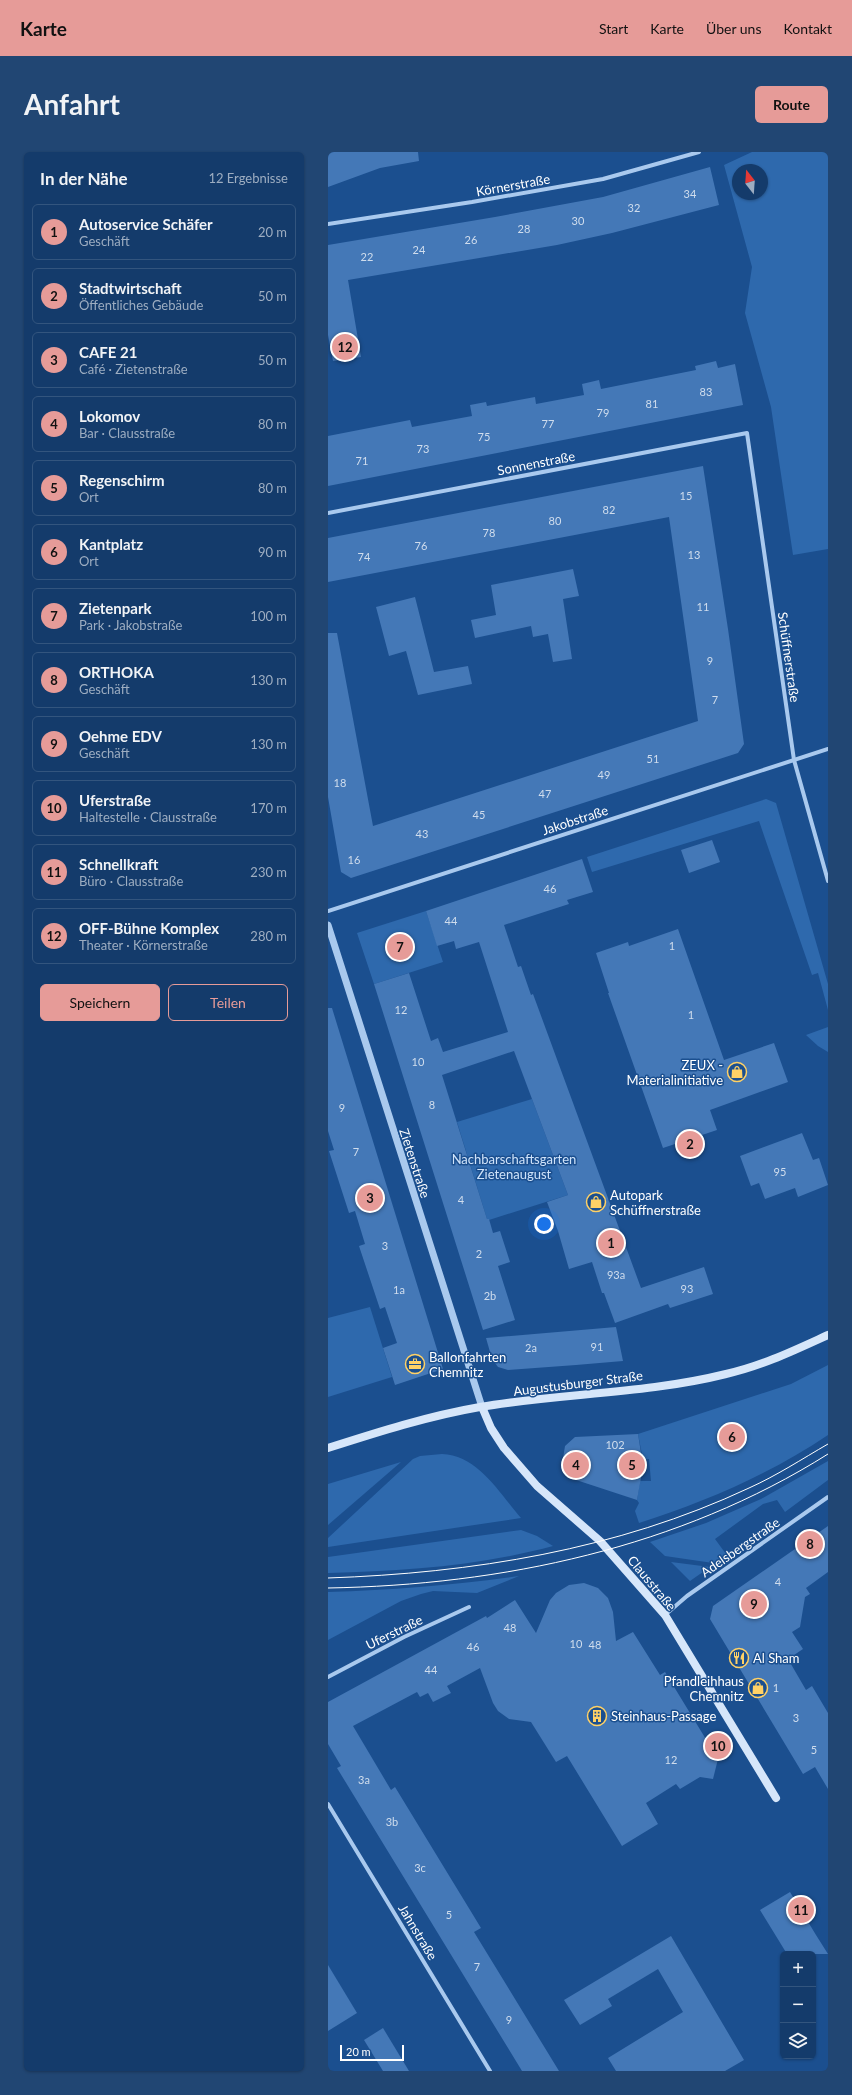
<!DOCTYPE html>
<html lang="de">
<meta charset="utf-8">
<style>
:root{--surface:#143b6b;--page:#214673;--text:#f1f3f6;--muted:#9dadc1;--line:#33557e;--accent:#e69b98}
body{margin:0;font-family:Lato,sans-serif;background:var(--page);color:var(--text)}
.controls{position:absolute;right:12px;bottom:12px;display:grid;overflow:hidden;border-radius:6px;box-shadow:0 1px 3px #0004}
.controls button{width:36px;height:36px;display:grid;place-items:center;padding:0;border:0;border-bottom:1px solid var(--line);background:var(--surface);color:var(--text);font:20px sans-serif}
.compass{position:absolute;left:404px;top:12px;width:36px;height:36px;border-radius:50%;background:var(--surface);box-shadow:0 1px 3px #0004;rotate:343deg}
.scale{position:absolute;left:12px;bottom:10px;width:64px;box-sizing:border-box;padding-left:4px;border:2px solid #fff;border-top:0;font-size:11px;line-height:14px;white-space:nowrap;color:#fff;-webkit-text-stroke:3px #1b4f8f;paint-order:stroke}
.you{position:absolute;left:216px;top:1072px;width:14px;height:14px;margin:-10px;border:3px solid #fff;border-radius:50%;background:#1a73e8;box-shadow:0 0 0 6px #1a73e833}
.badge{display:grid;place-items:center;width:26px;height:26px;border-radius:50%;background:var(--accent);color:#111;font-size:13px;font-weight:700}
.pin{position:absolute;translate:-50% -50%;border:2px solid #fff;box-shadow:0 1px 4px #0006}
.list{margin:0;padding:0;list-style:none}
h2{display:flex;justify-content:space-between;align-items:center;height:52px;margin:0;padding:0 16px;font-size:17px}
h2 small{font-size:13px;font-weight:400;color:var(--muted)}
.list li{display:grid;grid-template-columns:26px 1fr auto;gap:12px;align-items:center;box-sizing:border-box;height:56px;margin:0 8px 8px;padding:0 8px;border:1px solid var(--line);border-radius:6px}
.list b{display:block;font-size:15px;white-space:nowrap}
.list p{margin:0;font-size:13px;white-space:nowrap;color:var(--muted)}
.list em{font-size:13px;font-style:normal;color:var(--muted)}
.actions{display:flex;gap:8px;padding:12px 16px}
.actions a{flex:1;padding:9px 0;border:1px solid var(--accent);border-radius:6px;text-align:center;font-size:14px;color:var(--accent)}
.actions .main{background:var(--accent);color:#111}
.icon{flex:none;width:22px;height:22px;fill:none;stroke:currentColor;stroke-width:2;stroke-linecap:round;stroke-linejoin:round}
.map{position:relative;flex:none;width:500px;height:1919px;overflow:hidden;border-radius:6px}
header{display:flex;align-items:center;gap:24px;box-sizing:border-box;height:56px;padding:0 20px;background:var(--accent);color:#111}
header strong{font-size:19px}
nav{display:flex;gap:22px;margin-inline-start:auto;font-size:14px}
.intro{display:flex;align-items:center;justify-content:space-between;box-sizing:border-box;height:96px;padding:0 24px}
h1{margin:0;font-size:28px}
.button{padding:10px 18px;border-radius:6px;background:var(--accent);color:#111;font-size:14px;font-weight:700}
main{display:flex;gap:24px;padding:0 24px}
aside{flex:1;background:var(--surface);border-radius:6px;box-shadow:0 1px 3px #0004}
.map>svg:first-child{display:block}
.green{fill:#2e69ad;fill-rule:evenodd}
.building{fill:#4478b7}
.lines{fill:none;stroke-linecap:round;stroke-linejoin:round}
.minor{stroke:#a9c9ee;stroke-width:4}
.tertiary{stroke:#a9c9ee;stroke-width:7}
.secondary{stroke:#d6e6fa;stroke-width:8}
.tram{stroke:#fff;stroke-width:1}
.labels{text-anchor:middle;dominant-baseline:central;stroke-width:3;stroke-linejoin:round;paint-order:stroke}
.number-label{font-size:11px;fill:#d0dded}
.street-label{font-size:13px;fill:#fff;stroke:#1b4f8f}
.poi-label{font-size:13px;fill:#fff;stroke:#1b4f8f;text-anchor:start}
.park-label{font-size:13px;fill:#cfe3fa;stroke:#1b4f8f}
</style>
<header>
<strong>Karte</strong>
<nav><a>Start</a><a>Karte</a><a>Über uns</a><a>Kontakt</a></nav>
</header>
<div class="intro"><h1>Anfahrt</h1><a class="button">Route</a></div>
<main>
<aside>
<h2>In der Nähe<small>12 Ergebnisse</small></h2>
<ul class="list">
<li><span class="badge">1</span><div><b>Autoservice Schäfer</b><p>Geschäft</p></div><em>20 m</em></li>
<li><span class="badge">2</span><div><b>Stadtwirtschaft</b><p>Öffentliches Gebäude</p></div><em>50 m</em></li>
<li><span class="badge">3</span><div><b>CAFE 21</b><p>Café · Zietenstraße</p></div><em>50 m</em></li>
<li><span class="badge">4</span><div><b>Lokomov</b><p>Bar · Clausstraße</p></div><em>80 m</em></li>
<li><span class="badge">5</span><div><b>Regenschirm</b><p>Ort</p></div><em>80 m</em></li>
<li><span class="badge">6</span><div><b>Kantplatz</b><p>Ort</p></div><em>90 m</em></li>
<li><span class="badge">7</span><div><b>Zietenpark</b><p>Park · Jakobstraße</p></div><em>100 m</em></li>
<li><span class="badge">8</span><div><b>ORTHOKA</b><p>Geschäft</p></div><em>130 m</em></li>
<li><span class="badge">9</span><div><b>Oehme EDV</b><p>Geschäft</p></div><em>130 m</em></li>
<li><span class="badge">10</span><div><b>Uferstraße</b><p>Haltestelle · Clausstraße</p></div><em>170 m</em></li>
<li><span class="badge">11</span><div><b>Schnellkraft</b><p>Büro · Clausstraße</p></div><em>230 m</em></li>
<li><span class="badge">12</span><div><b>OFF-Bühne Komplex</b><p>Theater · Körnerstraße</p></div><em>280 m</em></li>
</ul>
<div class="actions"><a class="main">Speichern</a><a>Teilen</a></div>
</aside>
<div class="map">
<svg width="500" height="1919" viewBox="0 0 500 1919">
<rect width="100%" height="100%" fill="#1b4f8f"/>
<!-- green -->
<g class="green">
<path d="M424 0H500V397L465 403 443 255 417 161 424 115 396 13ZM410 18H434V42H410Z"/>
<polygon points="438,647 448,651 500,832 500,858 490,821 484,823 431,669 264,720 259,705"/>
<polygon points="98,759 115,810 46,832 29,781"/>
<polygon points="500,875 500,900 490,894 478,883"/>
<polygon points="204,947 240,1043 161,1068 159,1067 129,970"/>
<polygon points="42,1155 64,1225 0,1245 0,1166"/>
<path d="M500 1213V1283C442 1322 377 1350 311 1371L307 1359 311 1351 309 1348 312 1329H323L321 1307 315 1308 310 1282 463 1232Z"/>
<path d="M114 1302C150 1303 172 1342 193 1366L0 1395V1386L85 1307 92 1304Z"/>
<polygon points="500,1309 500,1328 457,1360 449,1348 435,1352 387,1387 398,1402 385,1411 337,1404 322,1390 378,1371 433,1347"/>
<polygon points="73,1310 0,1373 0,1332"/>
<path d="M193 1378 209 1384 225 1394C151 1414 76 1419 0 1421V1405Z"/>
<polygon points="343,1410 382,1415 362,1429"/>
<path d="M191 1424 149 1441 105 1439 93 1442 73 1449 0 1488V1440C65 1438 127 1433 191 1424Z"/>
</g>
<!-- building -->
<g class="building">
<polygon points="0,0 90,0 91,9 52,16 0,35"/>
<polygon points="382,15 391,53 284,81 229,93 20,128 33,205 5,209 0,183 0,93 167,65 275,45"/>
<polygon points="388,209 390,216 407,212 415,253 0,334 0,284 82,268 84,275 144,264 142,253 158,250 159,254 207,245 208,252 256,243 254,232 271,228 273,237 368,218 367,214"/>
<polygon points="375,314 400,477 416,592 410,601 23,726 13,720 0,645 0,481 9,481 45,674 370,569 341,365 0,430 0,386"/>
<polygon points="245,417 251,444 235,447 244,507 225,510 220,482 205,485 203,474 147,486 143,468 168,463 163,433"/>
<polygon points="87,445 106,520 140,514 144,532 90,543 78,499 61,504 48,455"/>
<polygon points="384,688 392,710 361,721 353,698"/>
<polygon points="254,707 265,740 239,748 241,752 176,773 190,815 193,814 203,843 205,842 313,1136 376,1115 385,1142 342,1156 340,1152 287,1171 276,1141 274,1141 264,1110 241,1117 230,1079 219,1050 240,1043 186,899 114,923 159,1067 161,1067 165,1081 172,1079 182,1110 170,1114 187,1168 155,1178 46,832 81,821 103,889 110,886 115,900 180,880 151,790 128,797 126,789 109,794 98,759"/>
<polygon points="350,777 396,908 446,891 460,930 382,958 389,978 335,996 280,841 281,841 268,801 300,790 301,794"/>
<polygon points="0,856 4,856 115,1217 67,1233 55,1196 69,1191 57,1155 52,1157 31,1094 37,1092 27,1059 21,1061 1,999 6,998 0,979"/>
<polygon points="474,981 485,1008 491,1006 500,1033 470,1045 467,1036 437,1047 431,1031 423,1034 412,1004"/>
<polygon points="288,1175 295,1209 248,1213 180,1218 170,1215 164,1207 158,1186"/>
<polygon points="310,1282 316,1320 314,1320 309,1348 242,1326 234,1313 237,1294 247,1285"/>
<polygon points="500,1374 500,1420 478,1436 482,1442 477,1445 472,1475 464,1480 475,1497 460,1507 478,1538 484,1534 500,1561 500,1637 487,1615 475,1622 382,1467 385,1454"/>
<polygon points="256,1431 270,1436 280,1446 285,1460 288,1489 305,1480 332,1523 337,1520 390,1607 385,1627 372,1625 352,1637 348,1632 318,1651 330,1672 307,1686 294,1694 239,1604 228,1610 203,1570 181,1567 170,1559 165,1551 152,1516 119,1534 123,1541 105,1550 100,1541 92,1545 89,1540 25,1574 63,1638 67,1635 153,1776 146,1780 231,1919 194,1919 9,1616 13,1614 0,1592 0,1550 158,1464 159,1466 187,1448 208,1481 222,1448 228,1441 241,1433"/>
<polygon points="462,1740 488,1783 500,1802 459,1802 432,1758"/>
<polygon points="343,1784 416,1908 397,1919 288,1919 280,1906 355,1860 330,1817 280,1847 284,1854 252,1873 236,1848"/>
<polygon points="0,1813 29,1861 0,1879"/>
<polygon points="55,1876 81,1919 55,1919 36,1888"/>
</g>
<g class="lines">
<!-- minor -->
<g class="minor">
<polyline points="0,72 144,50 275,27 371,0"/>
<polyline points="0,361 419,281 466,608 500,729"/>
<polyline points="0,759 500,597"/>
<polyline points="337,1463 359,1444 500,1345"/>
<polyline points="0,1525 76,1485 141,1455"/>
<polyline points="0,1652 162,1919"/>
</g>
<!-- tertiary -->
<polyline class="tertiary" points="0,773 154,1255"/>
<!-- secondary -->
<g class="secondary">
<polyline points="154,1255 163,1276 176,1296 209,1334 272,1389 337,1463 448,1646"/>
<path d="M0 1296C50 1280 100 1264 152 1255 234 1241 318 1242 398 1222 434 1214 467 1198 500 1183"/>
</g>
<!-- tram -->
<g class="tram">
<path d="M0 1426C144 1421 289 1398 421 1336 448 1324 474 1307 500 1292"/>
<path d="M0 1436C174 1433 351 1396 500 1302"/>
</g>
</g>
<!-- icons -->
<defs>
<symbol id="shop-ring" viewBox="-11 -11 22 22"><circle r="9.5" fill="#1b4f8f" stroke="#ffd166" stroke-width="1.5"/><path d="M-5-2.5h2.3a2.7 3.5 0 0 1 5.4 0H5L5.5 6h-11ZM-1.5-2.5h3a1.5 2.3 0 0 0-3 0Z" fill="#ffd166"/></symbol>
<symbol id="office-ring" viewBox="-11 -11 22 22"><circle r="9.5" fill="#1b4f8f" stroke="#ffd166" stroke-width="1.5"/><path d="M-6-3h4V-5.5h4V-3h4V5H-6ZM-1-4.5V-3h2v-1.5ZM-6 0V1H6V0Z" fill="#ffd166"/></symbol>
<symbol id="restaurant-ring" viewBox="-11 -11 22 22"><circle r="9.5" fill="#1b4f8f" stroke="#ffd166" stroke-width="1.5"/><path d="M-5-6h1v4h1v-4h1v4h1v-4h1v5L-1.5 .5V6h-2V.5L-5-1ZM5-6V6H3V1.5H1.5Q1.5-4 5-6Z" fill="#ffd166"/></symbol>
<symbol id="building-ring" viewBox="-11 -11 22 22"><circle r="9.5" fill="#1b4f8f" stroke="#ffd166" stroke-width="1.5"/><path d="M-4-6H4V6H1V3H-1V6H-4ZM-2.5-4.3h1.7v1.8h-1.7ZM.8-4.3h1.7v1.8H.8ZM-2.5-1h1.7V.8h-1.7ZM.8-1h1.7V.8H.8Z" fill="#ffd166"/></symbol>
</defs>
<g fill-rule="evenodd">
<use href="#shop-ring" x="398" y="909" width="22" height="22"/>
<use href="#shop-ring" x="257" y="1039" width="22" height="22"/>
<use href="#office-ring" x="76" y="1201" width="22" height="22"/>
<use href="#restaurant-ring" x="400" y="1495" width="22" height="22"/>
<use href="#shop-ring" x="419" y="1525" width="22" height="22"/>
<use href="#building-ring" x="258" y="1553" width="22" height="22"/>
</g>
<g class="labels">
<!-- number labels -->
<g class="number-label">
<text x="362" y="41">34</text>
<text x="306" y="55">32</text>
<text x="250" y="68">30</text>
<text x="196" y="76">28</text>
<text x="143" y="87">26</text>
<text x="91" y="97">24</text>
<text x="39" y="104">22</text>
<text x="378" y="239">83</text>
<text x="324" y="251">81</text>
<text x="275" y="260">79</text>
<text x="220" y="271">77</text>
<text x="156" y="284">75</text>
<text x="95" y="296">73</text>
<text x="34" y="308">71</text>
<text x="358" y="343">15</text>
<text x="281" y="357">82</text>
<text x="227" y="368">80</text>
<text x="161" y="380">78</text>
<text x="93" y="393">76</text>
<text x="366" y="402">13</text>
<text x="36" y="404">74</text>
<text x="375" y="454">11</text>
<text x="382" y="508">9</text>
<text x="387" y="547">7</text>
<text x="325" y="606">51</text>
<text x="276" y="622">49</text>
<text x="12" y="630">18</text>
<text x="217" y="641">47</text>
<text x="151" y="662">45</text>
<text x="94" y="681">43</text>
<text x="26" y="707">16</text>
<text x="222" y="736">46</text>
<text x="123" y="768">44</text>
<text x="344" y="793">1</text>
<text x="73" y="857">12</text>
<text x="363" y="862">1</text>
<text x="90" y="909">10</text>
<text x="104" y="952">8</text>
<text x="14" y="955">9</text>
<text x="28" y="999">7</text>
<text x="452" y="1019">95</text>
<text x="133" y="1047">4</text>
<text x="57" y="1093">3</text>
<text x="151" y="1101">2</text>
<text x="288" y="1122">93a</text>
<text x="359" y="1136">93</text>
<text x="71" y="1137">1a</text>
<text x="162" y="1143">2b</text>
<text x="269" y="1194">91</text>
<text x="203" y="1195">2a</text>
<text x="287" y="1292">102</text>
<text x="450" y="1429">4</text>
<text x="182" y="1475">48</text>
<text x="248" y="1491">10</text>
<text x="267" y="1492">48</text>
<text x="145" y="1494">46</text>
<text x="103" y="1517">44</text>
<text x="448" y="1535">1</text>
<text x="468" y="1565">3</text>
<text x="486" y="1597">5</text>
<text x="343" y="1607">12</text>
<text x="36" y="1627">3a</text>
<text x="64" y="1669">3b</text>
<text x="92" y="1715">3c</text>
<text x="121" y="1762">5</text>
<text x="149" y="1814">7</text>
<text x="181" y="1867">9</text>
</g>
<!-- street labels -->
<g class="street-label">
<text transform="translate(185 33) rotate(-10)">Körnerstraße</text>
<text transform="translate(208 311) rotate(-11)">Sonnenstraße</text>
<text transform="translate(461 505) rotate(82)">Schüffnerstraße</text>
<text transform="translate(247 668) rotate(-18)">Jakobstraße</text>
<text transform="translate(87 1011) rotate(72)">Zietenstraße</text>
<text transform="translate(250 1231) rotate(-7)">Augustusburger Straße</text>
<text transform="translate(412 1395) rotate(-35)">Adelsbergstraße</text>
<text transform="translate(324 1431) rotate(50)">Clausstraße</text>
<text transform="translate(66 1480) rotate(-26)">Uferstraße</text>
<text transform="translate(90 1780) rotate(59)">Jahnstraße</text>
</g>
<!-- poi labels -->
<g class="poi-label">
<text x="395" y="913" text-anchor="end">ZEUX -<tspan x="395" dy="15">Materialinitiative</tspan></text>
<text x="282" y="1043">Autopark<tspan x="282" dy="15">Schüffnerstraße</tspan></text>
<text x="101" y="1205">Ballonfahrten<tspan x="101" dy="15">Chemnitz</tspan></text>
<text x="425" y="1506">Al Sham</text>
<text x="416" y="1529" text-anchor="end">Pfandleihhaus<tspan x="416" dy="15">Chemnitz</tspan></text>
<text x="283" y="1564">Steinhaus-Passage</text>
</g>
<!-- park labels -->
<g class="park-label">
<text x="186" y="1007">Nachbarschaftsgarten<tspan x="186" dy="15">Zietenaugust</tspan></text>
</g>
</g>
</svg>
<div class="controls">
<button>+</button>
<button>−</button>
<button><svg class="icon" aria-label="layers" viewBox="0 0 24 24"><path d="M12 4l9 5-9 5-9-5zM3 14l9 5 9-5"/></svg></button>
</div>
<svg class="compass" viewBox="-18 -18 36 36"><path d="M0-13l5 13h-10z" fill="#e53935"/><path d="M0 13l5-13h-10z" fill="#9dadc1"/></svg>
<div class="scale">20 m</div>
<div class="you"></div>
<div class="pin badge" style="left:283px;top:1091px">1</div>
<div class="pin badge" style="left:362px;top:992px">2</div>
<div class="pin badge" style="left:42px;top:1046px">3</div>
<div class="pin badge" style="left:248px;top:1313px">4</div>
<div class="pin badge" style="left:304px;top:1313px">5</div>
<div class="pin badge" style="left:404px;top:1285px">6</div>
<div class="pin badge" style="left:72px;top:795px">7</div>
<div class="pin badge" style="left:482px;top:1392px">8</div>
<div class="pin badge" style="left:426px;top:1452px">9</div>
<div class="pin badge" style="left:390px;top:1594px">10</div>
<div class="pin badge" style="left:473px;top:1758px">11</div>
<div class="pin badge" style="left:17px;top:195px">12</div>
</div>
</main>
